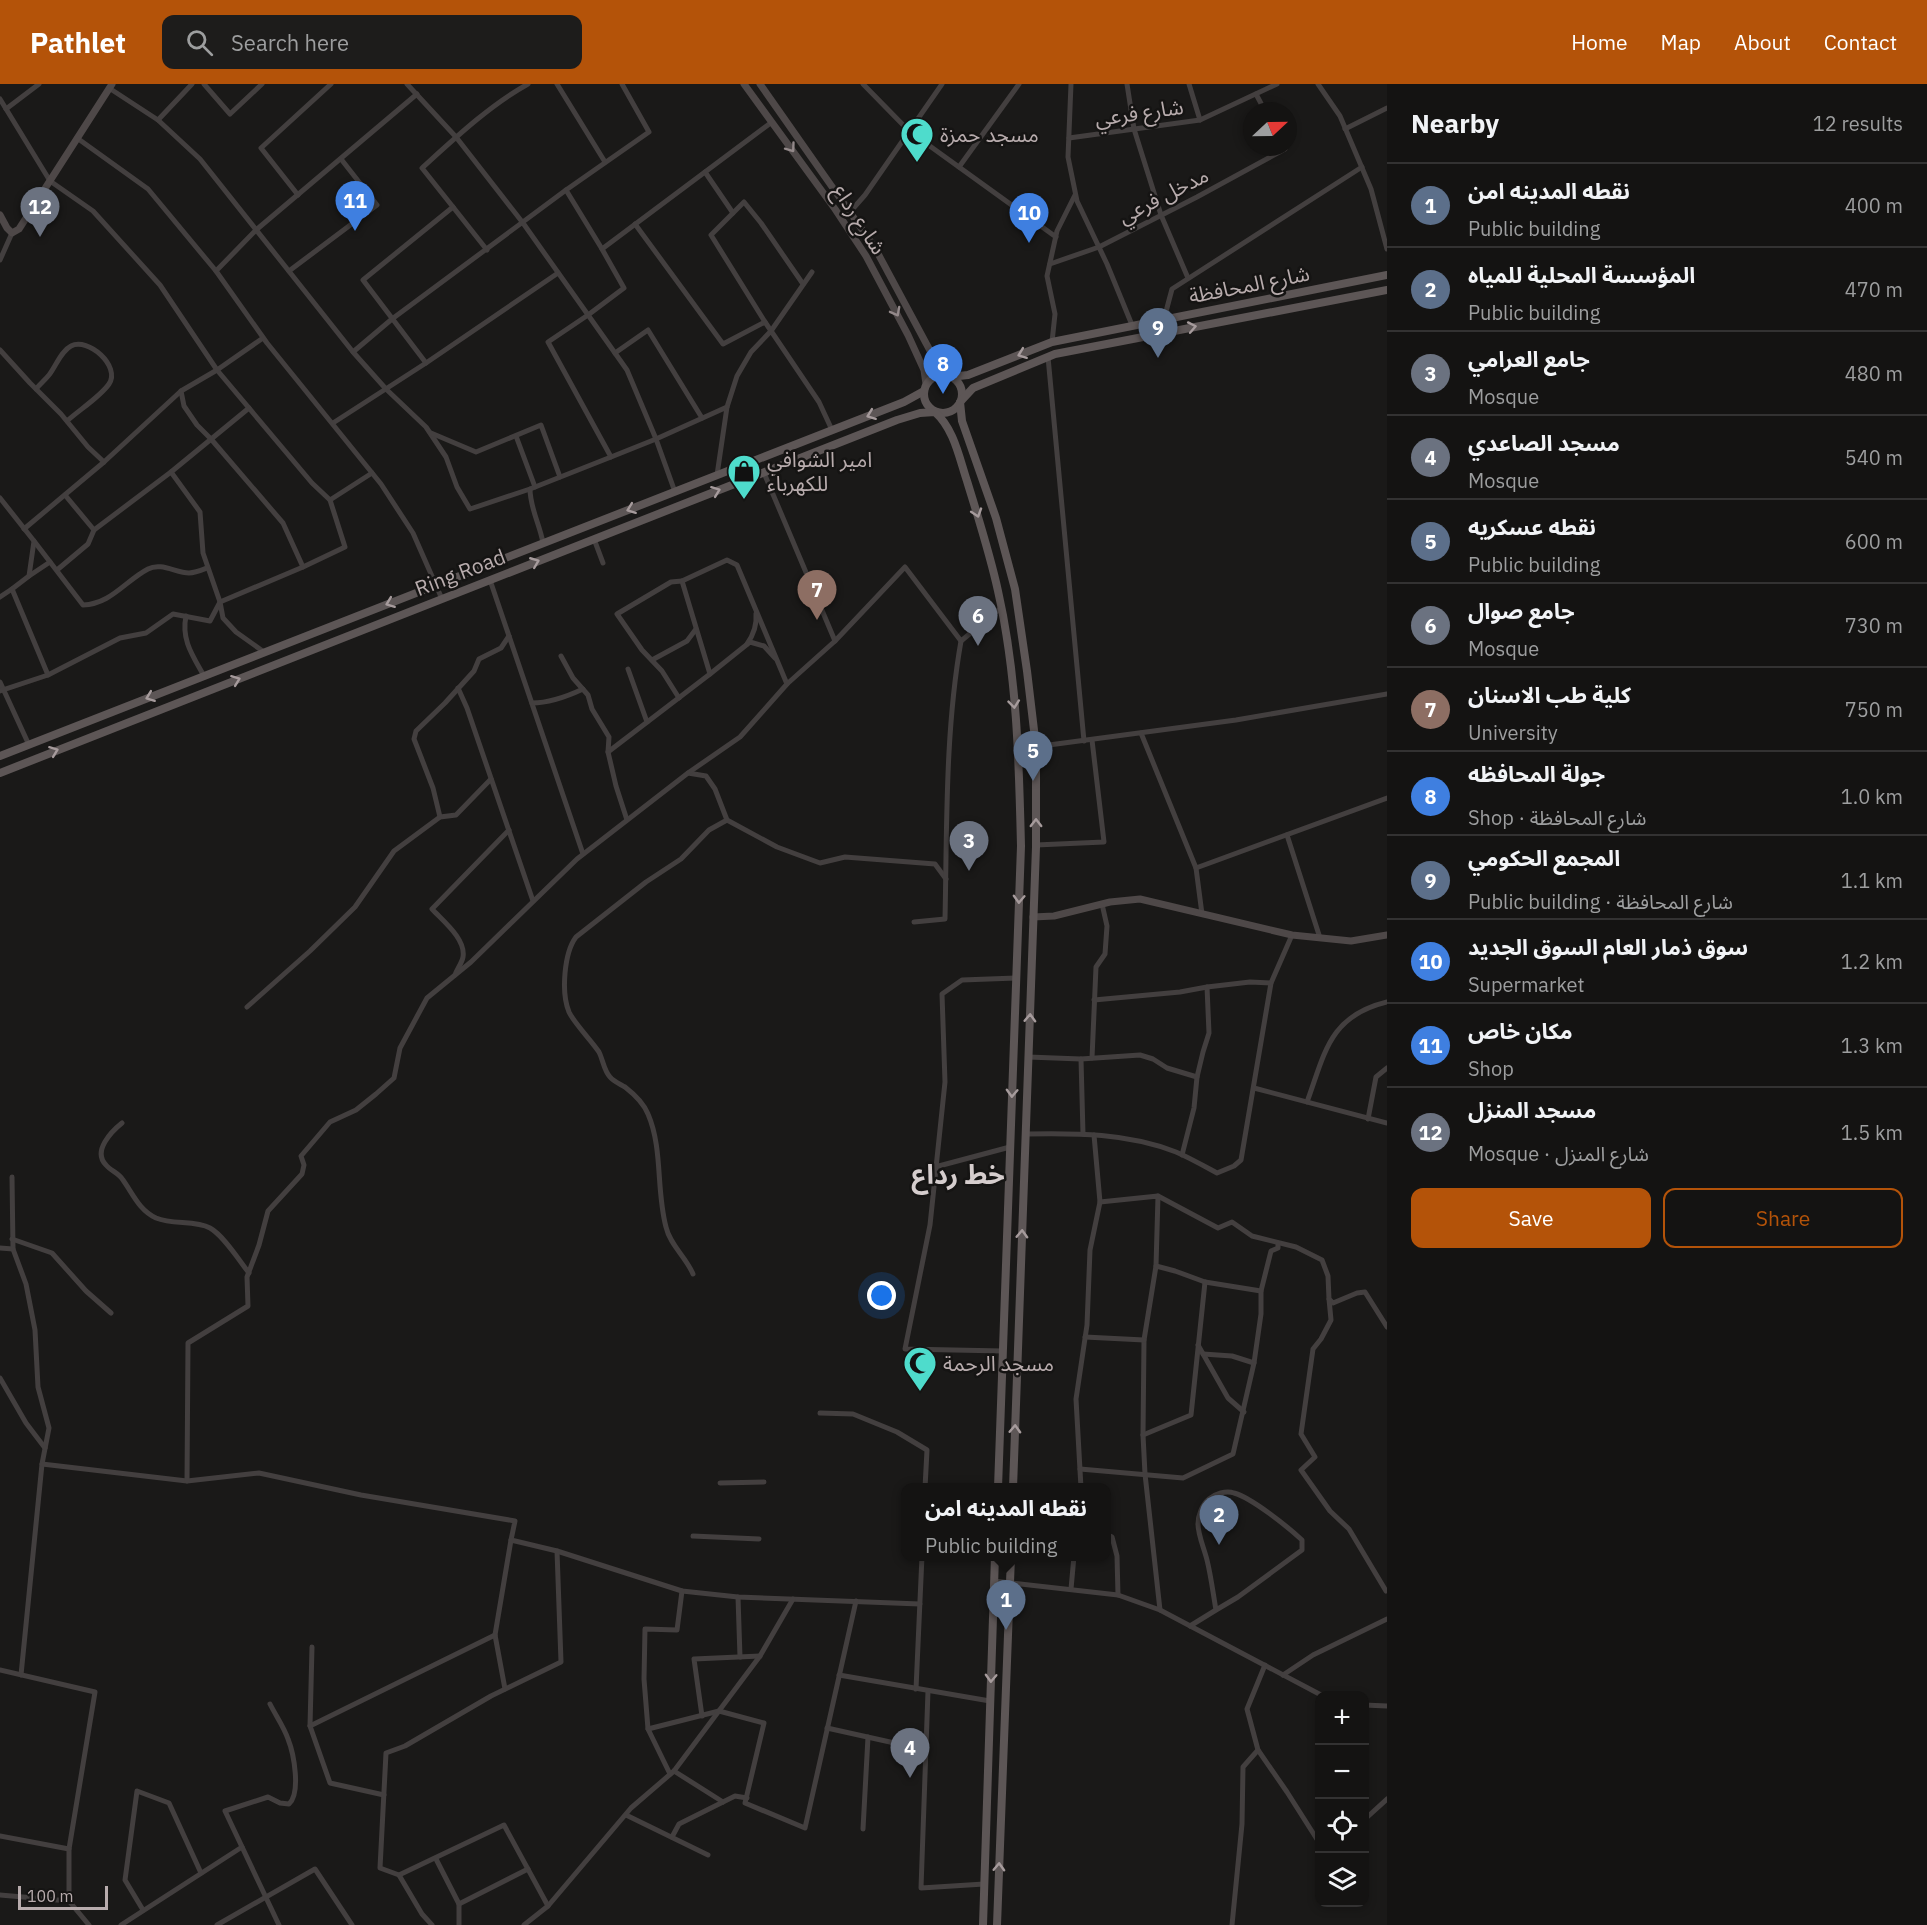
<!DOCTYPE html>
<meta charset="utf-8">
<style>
:root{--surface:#141312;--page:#1d1c1b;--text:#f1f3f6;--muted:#9d9e9f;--line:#333232;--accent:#b45309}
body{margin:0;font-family:"IBM Plex Sans","Noto Sans Arabic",sans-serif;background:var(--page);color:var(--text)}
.controls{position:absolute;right:18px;bottom:18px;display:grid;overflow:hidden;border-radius:12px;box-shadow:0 3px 9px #0003}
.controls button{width:54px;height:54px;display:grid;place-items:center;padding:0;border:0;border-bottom:2px solid var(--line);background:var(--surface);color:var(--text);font:30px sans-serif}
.compass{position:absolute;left:1243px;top:18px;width:54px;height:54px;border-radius:50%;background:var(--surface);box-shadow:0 3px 9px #0003;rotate:68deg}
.scale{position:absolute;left:18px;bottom:15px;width:90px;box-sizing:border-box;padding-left:6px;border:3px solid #b8acad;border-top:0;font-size:16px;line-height:21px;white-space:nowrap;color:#b8acad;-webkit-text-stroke:4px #151413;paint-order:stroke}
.you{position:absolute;left:882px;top:1212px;width:21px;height:21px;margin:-15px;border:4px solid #fff;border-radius:50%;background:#1a73e8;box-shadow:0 0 0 9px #1a73e833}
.badge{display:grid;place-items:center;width:39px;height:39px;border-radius:50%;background:var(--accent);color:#fff;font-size:20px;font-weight:700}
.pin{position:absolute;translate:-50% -50px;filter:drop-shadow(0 2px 3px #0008)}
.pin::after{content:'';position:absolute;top:32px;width:21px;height:18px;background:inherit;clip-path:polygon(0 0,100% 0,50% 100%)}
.popup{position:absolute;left:901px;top:1399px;width:210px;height:78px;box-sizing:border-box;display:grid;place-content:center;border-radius:12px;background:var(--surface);filter:drop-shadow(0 2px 4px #0005);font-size:20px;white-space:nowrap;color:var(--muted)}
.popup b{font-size:22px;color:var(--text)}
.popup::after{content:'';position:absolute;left:50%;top:100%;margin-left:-12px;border:12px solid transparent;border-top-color:var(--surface)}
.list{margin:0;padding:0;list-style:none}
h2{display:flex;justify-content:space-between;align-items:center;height:78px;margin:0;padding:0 24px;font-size:26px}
h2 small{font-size:20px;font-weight:400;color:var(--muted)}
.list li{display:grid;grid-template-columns:39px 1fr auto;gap:18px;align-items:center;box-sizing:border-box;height:84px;padding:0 24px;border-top:2px solid var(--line)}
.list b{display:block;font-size:22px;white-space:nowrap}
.list p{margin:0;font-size:20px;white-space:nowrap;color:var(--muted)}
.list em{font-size:20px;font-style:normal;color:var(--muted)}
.actions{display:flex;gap:12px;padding:18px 24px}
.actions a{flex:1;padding:14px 0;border:2px solid var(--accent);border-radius:12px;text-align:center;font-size:21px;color:var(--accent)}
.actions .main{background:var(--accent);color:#fff}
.icon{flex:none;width:33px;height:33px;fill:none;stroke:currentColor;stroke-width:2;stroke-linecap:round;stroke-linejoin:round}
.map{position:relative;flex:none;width:1387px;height:1841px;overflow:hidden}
header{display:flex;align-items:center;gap:36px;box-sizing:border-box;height:84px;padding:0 30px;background:var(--accent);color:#fff}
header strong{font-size:28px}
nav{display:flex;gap:33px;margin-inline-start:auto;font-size:21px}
.search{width:420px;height:54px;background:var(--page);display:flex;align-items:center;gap:15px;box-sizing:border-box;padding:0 21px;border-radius:12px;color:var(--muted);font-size:22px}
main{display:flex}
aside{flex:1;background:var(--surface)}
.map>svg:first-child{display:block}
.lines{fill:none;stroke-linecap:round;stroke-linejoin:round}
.street{stroke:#433f3f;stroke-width:5}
.secondary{stroke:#4e4848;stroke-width:7}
.primary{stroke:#5d5656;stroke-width:8}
.oneway{stroke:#93898a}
.oneway2{stroke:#a69b9c}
.labels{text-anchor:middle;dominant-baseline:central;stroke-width:5;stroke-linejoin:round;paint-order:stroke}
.street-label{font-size:21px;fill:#b8acad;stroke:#151413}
.poi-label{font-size:21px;fill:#b8acad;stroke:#151413;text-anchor:start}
.district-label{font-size:27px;font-weight:bold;fill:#d5cdcd;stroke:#151413}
</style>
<header>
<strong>Pathlet</strong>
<div class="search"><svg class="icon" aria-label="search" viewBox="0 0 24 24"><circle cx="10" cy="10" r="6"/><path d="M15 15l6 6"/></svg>Search here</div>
<nav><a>Home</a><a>Map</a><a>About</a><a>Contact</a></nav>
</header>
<main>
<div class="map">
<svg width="1387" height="1841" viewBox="0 0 1387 1841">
<rect width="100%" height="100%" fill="#1a1918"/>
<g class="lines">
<!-- street -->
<g class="street">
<polyline points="204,0 230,30 262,0"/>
<polyline points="407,0 456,53 523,139 627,286 656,355 675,408"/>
<polyline points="557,0 605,78"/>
<polyline points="863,0 909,47 1056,153"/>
<polyline points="1071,0 1068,73 1077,117 1107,180 1132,241"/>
<polyline points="1127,0 1134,45 1161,131 1188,194"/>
<polyline points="1189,0 1200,36"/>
<polyline points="1318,0 1340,32 1371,105 1387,165"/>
<polyline points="109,4 158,36 200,75 353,268 386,305 426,343 446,373 457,403 470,425 530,405 611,373 548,258 588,231 624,204 602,165"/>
<polyline points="1256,10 1265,27"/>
<polyline points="0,15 50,97 93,127 160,201 217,286 312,399 330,416 372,389"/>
<polyline points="6,25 39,0"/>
<polyline points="158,36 192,0"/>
<polyline points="1345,45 1387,24"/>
<polyline points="77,54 148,105 216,187 267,259 381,400 413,449 442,515"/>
<polyline points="1069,54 1200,36 1277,0"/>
<polyline points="959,83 1019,0"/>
<polyline points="566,106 602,165 772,38"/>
<polyline points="298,111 261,64 331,0"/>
<path d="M453 123 422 84C454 55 490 21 528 0"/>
<polyline points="850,128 865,111 942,0"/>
<polyline points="733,129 744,118 761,139 803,200"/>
<polyline points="635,140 723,260 765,238 711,151 733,129 705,88"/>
<polyline points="0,176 12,149"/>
<polyline points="1050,180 1099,163 1197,113 1285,65 1284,63"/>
<polyline points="216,187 256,146 417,10"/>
<polyline points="289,187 377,121 341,75"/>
<polyline points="1164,235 1172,205 1362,83"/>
<polyline points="765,238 819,318 832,346"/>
<polyline points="1052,258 1055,230 1047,192 1057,147 1075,111"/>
<polyline points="0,266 30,299 61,330 88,363 104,378"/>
<polyline points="353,268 392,235 566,106 649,48 622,0"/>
<polyline points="615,269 648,246 702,334"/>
<polyline points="1048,273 1084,657"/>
<polyline points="426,279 363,196 453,123 487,166"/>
<path d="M36 305C40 300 45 296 49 291 56 282 61 267 71 262 88 253 121 282 109 300 100 313 79 326 67 337"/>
<polyline points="727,323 737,292 751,268 771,247 812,188"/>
<polyline points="333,339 426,279 558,189"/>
<polyline points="431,349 476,368 541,341 560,393"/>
<polyline points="516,352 535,403"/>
<polyline points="611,373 656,355 727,323 717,391"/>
<polyline points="171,388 200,428 203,469 220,518 223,534 236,548 264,568"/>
<path d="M530 405C530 424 540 441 543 459"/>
<polyline points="0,414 34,457 29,492 12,505 48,591"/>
<polyline points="24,445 104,378 181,307 217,286 263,254"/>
<polyline points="94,446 171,388 249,324"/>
<polyline points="594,455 603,479"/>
<path d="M34 457 83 521C111 520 125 497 148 485 161 478 176 489 189 489 195 489 202 486 207 484"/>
<polyline points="303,483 345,463 330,416"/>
<polyline points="57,486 88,460 94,446 65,411"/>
<polyline points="29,492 50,478"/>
<polyline points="490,496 583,770"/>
<polyline points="0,513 12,505"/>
<path d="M186 532C181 556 193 572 204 592"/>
<polyline points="835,557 905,483 961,557 1001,524"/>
<path d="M747 560C754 550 757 541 756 530"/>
<polyline points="561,572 573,594 588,611 592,625 609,653 608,668 710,590 682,497 727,476 737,481 787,600"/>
<polyline points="652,576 687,557 696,545"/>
<polyline points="628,585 647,638"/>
<polyline points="710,590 750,558 764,562 775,574"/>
<polyline points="0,598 29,661"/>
<polyline points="458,604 467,624 533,817"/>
<polyline points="0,607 48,591 120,554 146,549 173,530 210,537 220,518 303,483 283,439 211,355 197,341 184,322 181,307"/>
<polyline points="679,614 662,587 642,566 617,530 671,498 682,497"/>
<path d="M532 619C550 619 566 613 583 605"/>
<polyline points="1141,649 1196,784 1387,714"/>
<polyline points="1019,665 1236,636 1387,610"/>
<polyline points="608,668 616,702 627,736"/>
<polyline points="688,689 706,692 715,705 727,736 777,763 820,779 845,773 935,780 946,795"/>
<polyline points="440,733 433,704 414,655 416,647 445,619 474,587 479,575 501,564 509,552"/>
<polyline points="1287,751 1320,854"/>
<polyline points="1036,761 1104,758 1092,656"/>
<polyline points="1196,784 1202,830"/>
<path d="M914 838 945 835C947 743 945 648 961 557"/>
<path d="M455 891C457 885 462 879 463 873 466 855 443 837 432 825L509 746"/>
<polyline points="1094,916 1180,908 1207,903"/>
<polyline points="247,923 310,867 355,823 394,767 440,733 456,731 491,695"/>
<polyline points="1028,973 1081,975 1140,971 1153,975 1167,984 1197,993"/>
<polyline points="1092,974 1096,883 1105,870 1107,842 1102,820"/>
<polyline points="1081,975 1083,1050"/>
<polyline points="1254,1004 1387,1039"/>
<path d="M1307 1018C1325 969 1329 932 1387 918"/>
<polyline points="1368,1035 1376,993 1387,984"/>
<path d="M122 1039C112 1047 92 1067 106 1081 111 1087 119 1089 123 1096 133 1110 139 1126 156 1134 173 1141 195 1136 210 1144 223 1151 239 1176 249 1189"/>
<path d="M1026 1050C1076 1049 1128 1049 1176 1068 1190 1074 1204 1082 1217 1089L1234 1082 1241 1076 1271 899 1292 851"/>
<polyline points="1182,1071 1194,1024 1197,993 1203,968 1209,949 1207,903 1250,898 1271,899"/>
<polyline points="935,1083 1010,1063"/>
<polyline points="12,1093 13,1165 26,1200 35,1246 38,1303 49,1344 42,1380 21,1591"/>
<polyline points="1158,1112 1218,1144 1232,1138 1252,1152 1296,1163 1322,1176 1328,1192 1329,1215 1333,1219 1357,1209 1365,1208 1387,1243"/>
<polyline points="1100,1118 1158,1112 1156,1182 1144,1256 1143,1351 1145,1390 1160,1526"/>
<polyline points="12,1155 52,1169 86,1207 111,1229"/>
<polyline points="0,1164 13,1165"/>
<polyline points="1156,1182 1175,1187 1205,1198 1261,1207"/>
<path d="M693 1190C686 1173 670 1161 666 1143 656 1106 663 1065 648 1030 644 1020 634 1010 625 1003 620 1000 613 997 610 993 604 987 603 976 599 968 591 956 574 939 569 928 561 909 564 869 576 853L646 798 681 775 709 746 727 736"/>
<polyline points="1329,1215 1331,1236 1321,1255 1313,1265 1301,1350 1315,1373 1301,1386 1330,1427 1349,1445 1386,1507"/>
<polyline points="1085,1253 1144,1256"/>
<polyline points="1198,1261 1228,1314 1244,1328"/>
<polyline points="1003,1267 905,1265 930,1141 945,998 942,910 962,896 1016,894"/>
<polyline points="1203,1270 1232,1272 1254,1279"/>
<polyline points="0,1294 26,1339 45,1364"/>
<polyline points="820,1329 853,1330 897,1348 927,1366 925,1404"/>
<polyline points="1143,1351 1191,1331 1205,1198"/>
<polyline points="42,1380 187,1397 259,1389 361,1411 515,1437 511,1456"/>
<polyline points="1080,1385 1183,1394 1233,1370 1254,1279 1261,1230 1261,1207 1271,1167 1278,1164 1278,1159"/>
<polyline points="187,1397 188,1259 248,1222 247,1193 259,1161 268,1127 302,1090 304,1081 301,1072 330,1038 356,1026 376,1010 394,994 400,964 427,914 471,878 577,775 688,689 740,653 787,600 835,557 764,389"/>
<polyline points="720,1399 764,1398"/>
<polyline points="1081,1404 1076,1315 1087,1241 1090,1166 1100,1118 1094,1051"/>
<polyline points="1106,1450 1112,1453 1117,1472 1118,1511"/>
<polyline points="693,1452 759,1455"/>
<polyline points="994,1497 1118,1511 1160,1526 1323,1612"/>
<polyline points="1071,1505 1074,1472"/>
<polyline points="738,1513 740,1573"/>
<path d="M1190 1542 1216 1526C1213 1509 1211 1492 1207 1476 1204 1464 1198 1451 1198 1440 1198 1431 1202 1421 1209 1415 1215 1410 1226 1406 1234 1409 1252 1414 1288 1443 1302 1456V1466L1238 1513 1216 1526"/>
<polyline points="312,1563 310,1642 330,1699 384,1711"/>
<polyline points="1265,1581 1247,1625 1258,1666 1287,1708 1320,1760"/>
<polyline points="0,1586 95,1608 69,1765 69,1817 89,1841"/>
<polyline points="839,1591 990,1617"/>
<polyline points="1283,1591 1313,1571 1387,1535"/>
<polyline points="505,1605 495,1551 511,1456 557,1467 682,1507 738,1513 920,1520"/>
<polyline points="916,1605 922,1472"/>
<polyline points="928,1607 921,1804 984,1800"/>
<path d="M270 1620C276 1632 284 1643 288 1655 294 1670 301 1709 289 1720L280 1719 268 1713 225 1727 279 1841"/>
<polyline points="1364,1621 1387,1622"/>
<polyline points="702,1632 694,1575 760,1572"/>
<polyline points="310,1642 495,1551"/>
<polyline points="827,1644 926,1666"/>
<polyline points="648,1645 719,1627 764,1639 745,1719 805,1744 856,1517"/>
<polyline points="674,1687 723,1718"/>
<polyline points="670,1690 648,1645 644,1595 645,1545 677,1546 682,1507"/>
<polyline points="626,1731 708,1771"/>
<polyline points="1364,1736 1387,1715"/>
<polyline points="863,1745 868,1653"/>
<polyline points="0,1752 69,1765"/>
<polyline points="672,1753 679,1740 735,1712 747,1714"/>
<polyline points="436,1775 459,1820 459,1841"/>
<polyline points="399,1791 504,1741 548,1822"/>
<polyline points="0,1811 69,1817"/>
<polyline points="459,1820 528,1785"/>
<polyline points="143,1826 125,1796 137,1707 169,1719 201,1789"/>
<polyline points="121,1841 242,1763"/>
<polyline points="217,1841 315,1785 352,1841"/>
<polyline points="432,1841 422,1830 399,1791 380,1784 386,1669 405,1662 491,1612 561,1578 557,1467"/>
<polyline points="524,1841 548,1822 631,1724 674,1687 760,1572 793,1515"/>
<polyline points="1232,1841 1242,1740 1243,1683 1258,1666"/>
</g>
<!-- secondary -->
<g class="secondary">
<polyline points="744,0 835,125 866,172 908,251 924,286 926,300"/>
<polyline points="760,0 875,164 934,274 946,291"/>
<polyline points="0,131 7,144 12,149 19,145 112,0"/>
<polyline points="1033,833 1054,832 1110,818 1140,815 1292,851 1351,857 1387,851"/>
</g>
<!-- primary -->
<g class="primary">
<circle cx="943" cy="310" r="19"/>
<polyline points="946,291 959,292 968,291 1052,258 1387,191"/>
<polyline points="0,672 904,318 924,307"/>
<path d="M0 689 897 336 920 329 935 328C954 345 959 373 967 397 978 433 990 470 998 507 1017 591 1019 677 1021 762L998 1404"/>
<polyline points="1013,1404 1036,763 1036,663 1027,587 1015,505 996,434 962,337 960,318 973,304 1055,270 1387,206"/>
<polyline points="983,1841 995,1472"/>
<polyline points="997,1841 1011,1472"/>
</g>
</g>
<!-- one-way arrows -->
<defs><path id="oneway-chevron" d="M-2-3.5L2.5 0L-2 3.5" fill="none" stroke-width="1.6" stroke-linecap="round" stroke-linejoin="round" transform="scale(1.5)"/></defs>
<g class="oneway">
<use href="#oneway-chevron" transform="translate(791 64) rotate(54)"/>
<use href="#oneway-chevron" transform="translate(896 228) rotate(62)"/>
</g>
<g class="oneway2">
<use href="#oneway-chevron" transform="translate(1192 243) rotate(-11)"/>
<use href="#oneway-chevron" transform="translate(1022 270) rotate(159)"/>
<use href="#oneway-chevron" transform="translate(871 331) rotate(159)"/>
<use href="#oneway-chevron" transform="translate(716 407) rotate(-21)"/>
<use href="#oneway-chevron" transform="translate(631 425) rotate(159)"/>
<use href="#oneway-chevron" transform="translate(977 429) rotate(72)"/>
<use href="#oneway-chevron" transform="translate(535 478) rotate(-22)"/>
<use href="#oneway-chevron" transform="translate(390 519) rotate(159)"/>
<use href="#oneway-chevron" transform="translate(236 596) rotate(-21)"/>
<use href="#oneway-chevron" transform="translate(150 613) rotate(159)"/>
<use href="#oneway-chevron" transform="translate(1014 620) rotate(84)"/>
<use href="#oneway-chevron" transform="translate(54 667) rotate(-21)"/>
<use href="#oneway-chevron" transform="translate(1036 739) rotate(-90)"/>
<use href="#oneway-chevron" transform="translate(1019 815) rotate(92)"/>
<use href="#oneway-chevron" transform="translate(1030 934) rotate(-88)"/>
<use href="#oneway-chevron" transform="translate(1012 1009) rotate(92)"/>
<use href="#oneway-chevron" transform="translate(1022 1150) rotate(-88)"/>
<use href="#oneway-chevron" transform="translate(1015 1345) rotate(-88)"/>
<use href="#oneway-chevron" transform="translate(991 1594) rotate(92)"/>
<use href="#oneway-chevron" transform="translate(999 1783) rotate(-88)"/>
</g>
<!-- icons -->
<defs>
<symbol id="mosque-pin" viewBox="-11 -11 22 30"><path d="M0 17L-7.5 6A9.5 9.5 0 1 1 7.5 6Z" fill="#4edccc" stroke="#151413"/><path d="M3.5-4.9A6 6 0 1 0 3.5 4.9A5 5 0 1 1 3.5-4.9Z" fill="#111"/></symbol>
<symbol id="shop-pin" viewBox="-11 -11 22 30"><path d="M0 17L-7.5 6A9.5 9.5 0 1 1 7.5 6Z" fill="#4edccc" stroke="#151413"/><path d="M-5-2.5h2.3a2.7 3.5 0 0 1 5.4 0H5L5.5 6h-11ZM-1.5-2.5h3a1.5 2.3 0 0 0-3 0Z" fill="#111"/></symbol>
</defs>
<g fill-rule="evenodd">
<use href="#mosque-pin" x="898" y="31" width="38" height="52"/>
<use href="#shop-pin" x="725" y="368" width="38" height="52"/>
<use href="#mosque-pin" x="901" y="1260" width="38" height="52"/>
</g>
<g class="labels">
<!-- street labels -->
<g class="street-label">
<text transform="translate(1139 28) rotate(-8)">شارع فرعي</text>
<text transform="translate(1163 111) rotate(-27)">مدخل فرعي</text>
<text transform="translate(860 135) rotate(57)">شارع رداع</text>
<text transform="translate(1249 200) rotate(-11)">شارع المحافظة</text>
<text transform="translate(460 488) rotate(-21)">Ring Road</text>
</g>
<!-- poi labels -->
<g class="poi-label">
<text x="940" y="50">مسجد حمزة</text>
<text x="767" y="375">امير الشوافي<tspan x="767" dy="24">للكهرباء</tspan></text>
<text x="943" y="1279">مسجد الرحمة</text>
</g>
<!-- district labels -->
<g class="district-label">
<text x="958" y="1089">خط رداع</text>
</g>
</g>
</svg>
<div class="controls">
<button>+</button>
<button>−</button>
<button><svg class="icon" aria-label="locate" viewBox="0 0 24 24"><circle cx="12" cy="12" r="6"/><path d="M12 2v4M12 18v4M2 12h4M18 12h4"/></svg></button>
<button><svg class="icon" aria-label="layers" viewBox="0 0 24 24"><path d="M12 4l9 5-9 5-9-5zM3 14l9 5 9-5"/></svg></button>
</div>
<svg class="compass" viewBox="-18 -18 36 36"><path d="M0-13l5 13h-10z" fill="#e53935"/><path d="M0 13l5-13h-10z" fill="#9d9e9f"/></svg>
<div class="scale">100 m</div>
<div class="you"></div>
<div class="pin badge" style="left:1006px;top:1546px;background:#5c6f8a">1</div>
<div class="popup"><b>نقطه المدينه امن</b>Public building</div>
<div class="pin badge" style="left:1219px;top:1461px;background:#5c6f8a">2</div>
<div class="pin badge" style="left:969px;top:787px;background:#6b7280">3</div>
<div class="pin badge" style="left:910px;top:1694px;background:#6b7280">4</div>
<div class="pin badge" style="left:1033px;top:697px;background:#5c6f8a">5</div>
<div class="pin badge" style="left:978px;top:562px;background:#6b7280">6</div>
<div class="pin badge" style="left:817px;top:536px;background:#8d6e63">7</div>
<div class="pin badge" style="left:943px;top:310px;background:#3f7fe0">8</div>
<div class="pin badge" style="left:1158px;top:274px;background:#5c6f8a">9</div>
<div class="pin badge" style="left:1029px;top:159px;background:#3f7fe0">10</div>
<div class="pin badge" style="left:355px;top:147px;background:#3f7fe0">11</div>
<div class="pin badge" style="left:40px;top:153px;background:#6b7280">12</div>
</div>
<aside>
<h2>Nearby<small>12 results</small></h2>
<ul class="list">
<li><span class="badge" style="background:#5c6f8a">1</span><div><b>نقطه المدينه امن</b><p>Public building</p></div><em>400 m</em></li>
<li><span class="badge" style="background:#5c6f8a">2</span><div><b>المؤسسة المحلية للمياه</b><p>Public building</p></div><em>470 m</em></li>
<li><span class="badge" style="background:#6b7280">3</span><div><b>جامع العرامي</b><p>Mosque</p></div><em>480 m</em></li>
<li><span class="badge" style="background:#6b7280">4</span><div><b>مسجد الصاعدي</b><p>Mosque</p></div><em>540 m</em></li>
<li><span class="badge" style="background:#5c6f8a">5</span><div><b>نقطه عسكريه</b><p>Public building</p></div><em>600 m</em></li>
<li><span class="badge" style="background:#6b7280">6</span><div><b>جامع صوال</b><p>Mosque</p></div><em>730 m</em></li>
<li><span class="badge" style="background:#8d6e63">7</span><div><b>كلية طب الاسنان</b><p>University</p></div><em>750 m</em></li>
<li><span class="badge" style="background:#3f7fe0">8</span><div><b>جولة المحافظه</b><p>Shop · شارع المحافظة</p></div><em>1.0 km</em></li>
<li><span class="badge" style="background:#5c6f8a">9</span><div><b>المجمع الحكومي</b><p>Public building · شارع المحافظة</p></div><em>1.1 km</em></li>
<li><span class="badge" style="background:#3f7fe0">10</span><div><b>سوق ذمار العام السوق الجديد</b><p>Supermarket</p></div><em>1.2 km</em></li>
<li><span class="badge" style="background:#3f7fe0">11</span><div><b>مكان خاص</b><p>Shop</p></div><em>1.3 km</em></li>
<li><span class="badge" style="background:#6b7280">12</span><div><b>مسجد المنزل</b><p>Mosque · شارع المنزل</p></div><em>1.5 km</em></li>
</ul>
<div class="actions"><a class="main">Save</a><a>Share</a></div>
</aside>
</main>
